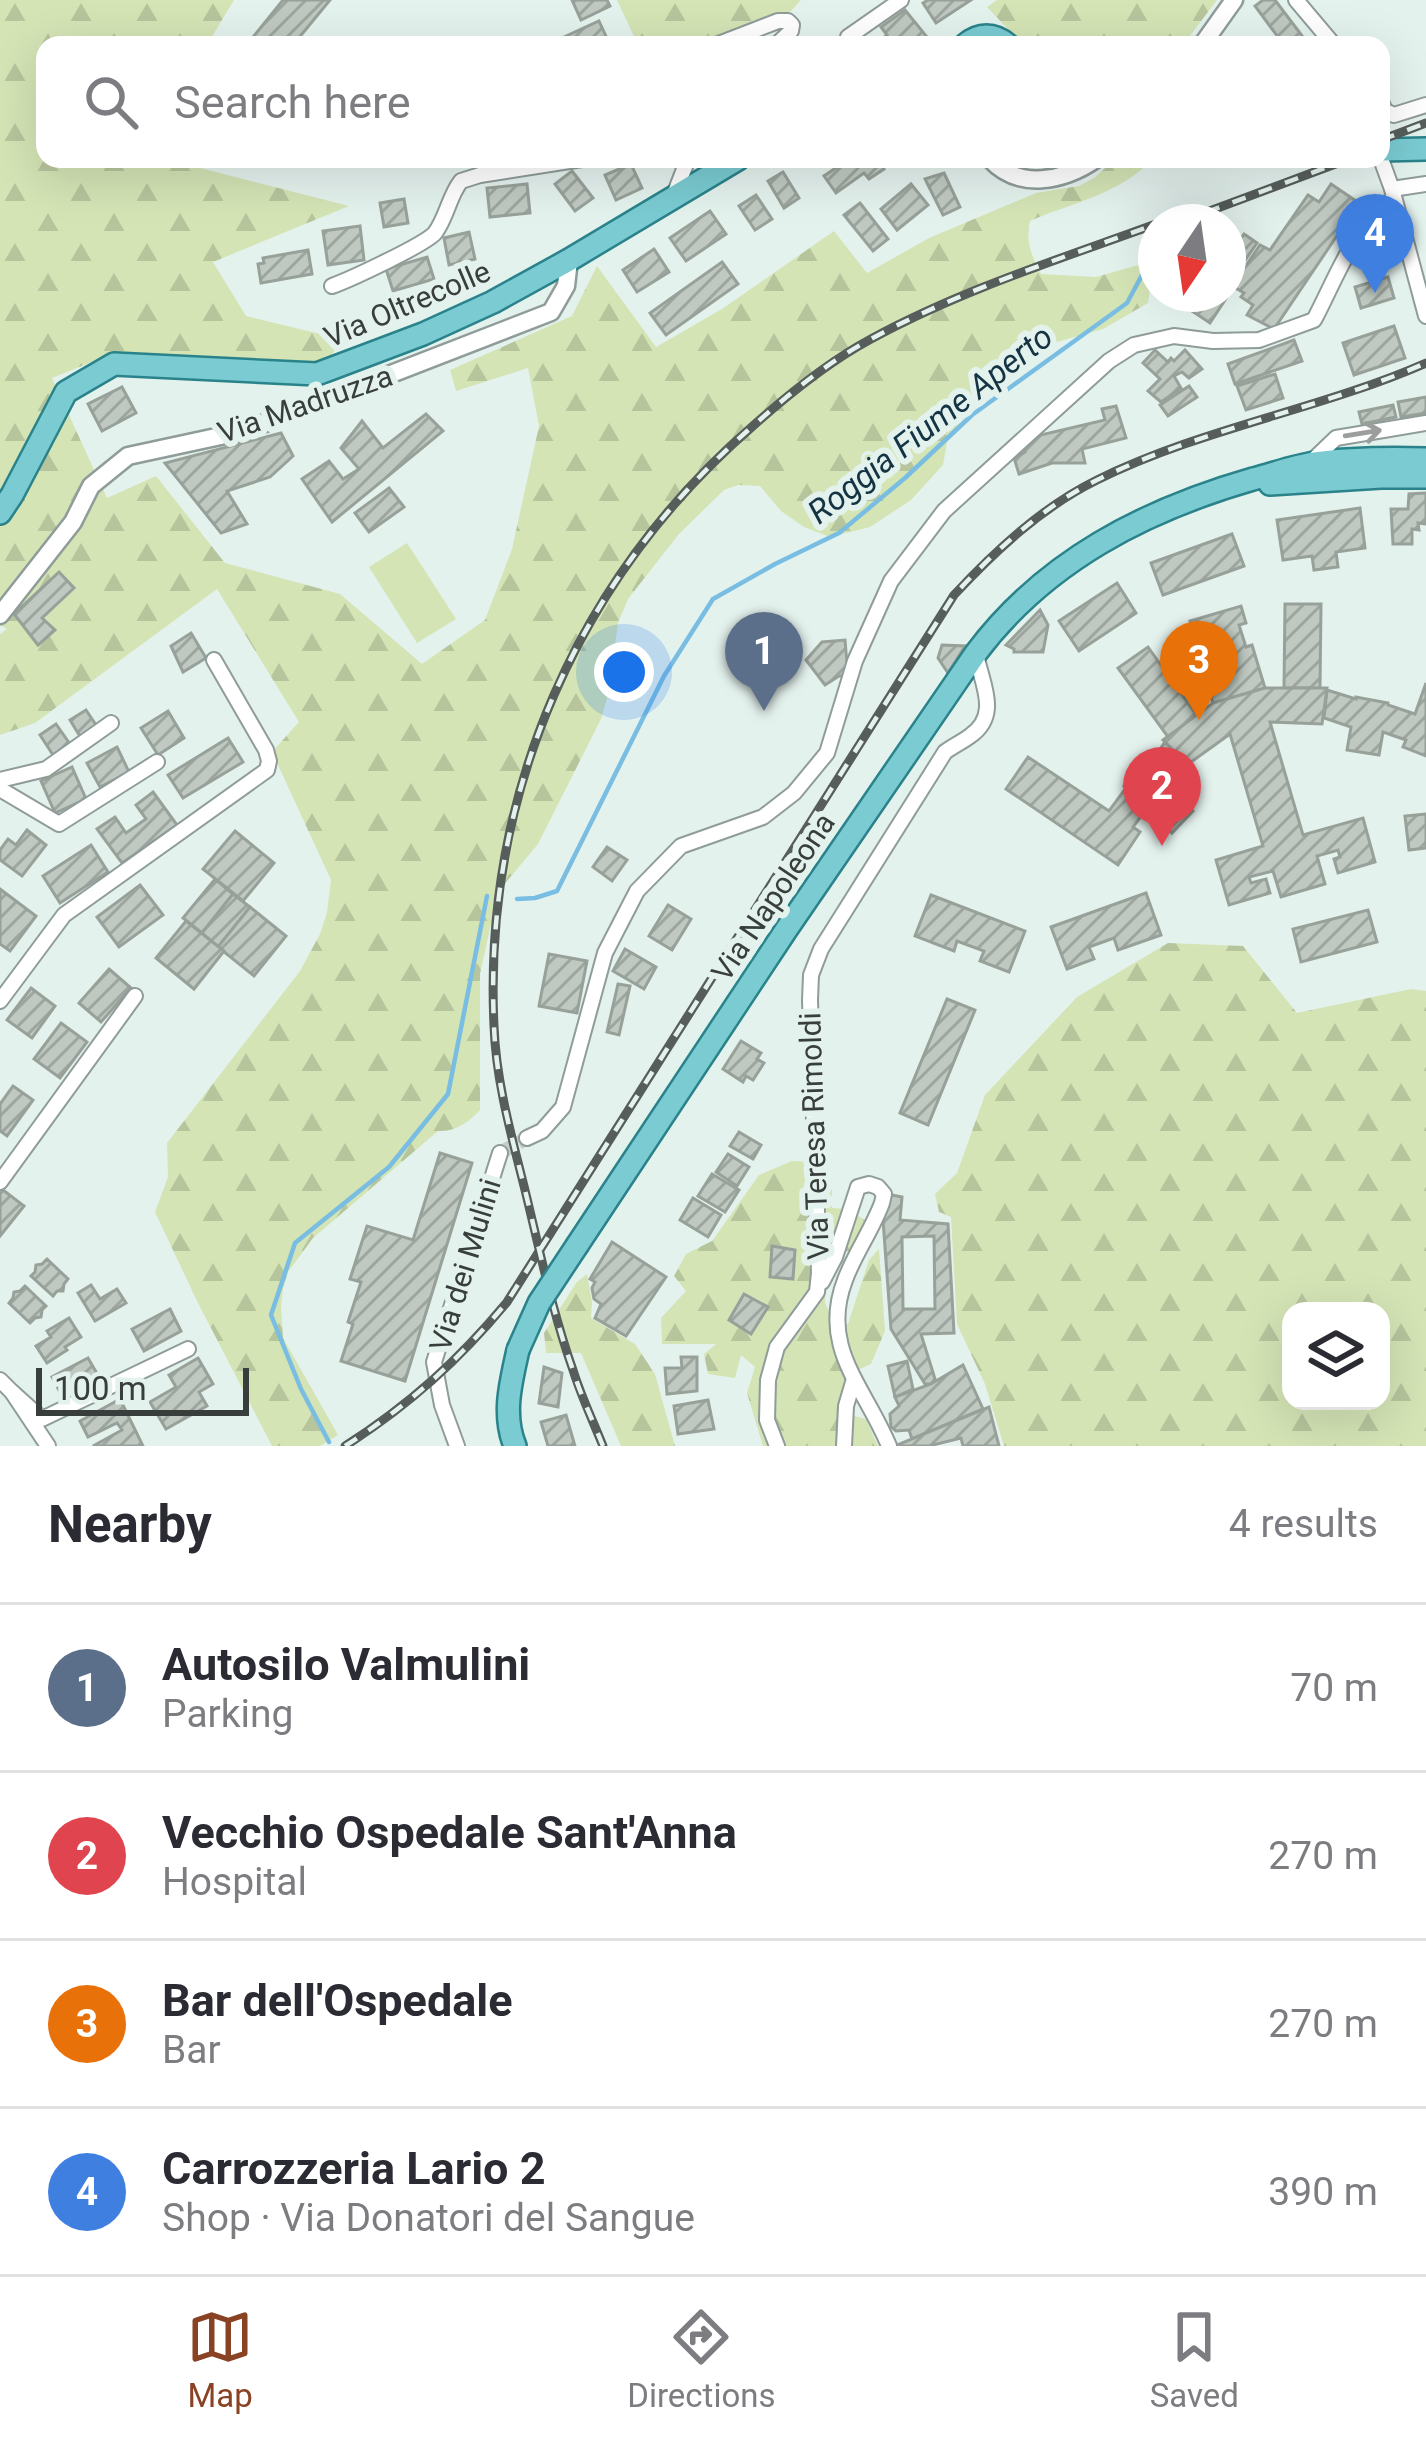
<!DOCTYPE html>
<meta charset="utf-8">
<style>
:root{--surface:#fff;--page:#f2f2f3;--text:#2b2b33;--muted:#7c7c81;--line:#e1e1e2;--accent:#8a4224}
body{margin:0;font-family:Roboto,sans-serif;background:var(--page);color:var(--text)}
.controls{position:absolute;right:36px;bottom:36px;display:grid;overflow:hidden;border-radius:24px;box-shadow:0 12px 48px #0002}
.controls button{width:108px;height:108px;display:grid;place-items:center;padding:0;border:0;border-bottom:3px solid var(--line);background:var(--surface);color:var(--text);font:60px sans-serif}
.compass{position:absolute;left:1138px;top:204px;width:108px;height:108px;border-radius:50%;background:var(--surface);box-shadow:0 12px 48px #0002;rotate:193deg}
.scale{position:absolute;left:36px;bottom:30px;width:213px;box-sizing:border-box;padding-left:12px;border:6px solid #383e3c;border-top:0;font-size:33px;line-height:42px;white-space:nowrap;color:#383e3c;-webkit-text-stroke:9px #e4f2ee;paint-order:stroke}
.you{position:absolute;left:624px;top:672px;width:42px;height:42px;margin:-30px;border:9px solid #fff;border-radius:50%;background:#1a73e8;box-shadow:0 0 0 18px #1a73e833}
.badge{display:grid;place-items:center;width:78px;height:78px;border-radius:50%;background:var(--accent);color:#fff;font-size:39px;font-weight:700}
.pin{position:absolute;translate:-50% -99px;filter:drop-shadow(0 3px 6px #0008)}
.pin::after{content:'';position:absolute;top:63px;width:42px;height:36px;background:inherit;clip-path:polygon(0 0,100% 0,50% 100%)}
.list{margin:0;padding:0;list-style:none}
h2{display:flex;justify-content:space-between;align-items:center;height:156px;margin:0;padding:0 48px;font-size:51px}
h2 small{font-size:39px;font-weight:400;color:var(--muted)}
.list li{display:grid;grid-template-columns:78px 1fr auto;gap:36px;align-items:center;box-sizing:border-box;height:168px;padding:0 48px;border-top:3px solid var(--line)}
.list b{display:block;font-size:45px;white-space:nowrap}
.list p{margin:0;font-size:39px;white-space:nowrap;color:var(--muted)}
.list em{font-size:39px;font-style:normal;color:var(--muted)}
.icon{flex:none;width:66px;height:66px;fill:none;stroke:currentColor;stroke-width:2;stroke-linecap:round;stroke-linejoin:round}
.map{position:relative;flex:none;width:1426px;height:1446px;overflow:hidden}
.search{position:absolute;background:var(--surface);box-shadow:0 12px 48px #0002;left:36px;right:36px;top:36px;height:132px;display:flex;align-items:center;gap:30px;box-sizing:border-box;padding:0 42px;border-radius:24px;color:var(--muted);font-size:45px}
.sheet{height:828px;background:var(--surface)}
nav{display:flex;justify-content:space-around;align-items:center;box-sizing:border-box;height:168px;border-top:3px solid var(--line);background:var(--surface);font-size:33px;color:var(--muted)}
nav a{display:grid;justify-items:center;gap:6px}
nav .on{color:var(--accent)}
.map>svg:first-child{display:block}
.forest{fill:url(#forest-firs);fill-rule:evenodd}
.pitch{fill:#d4e4b5}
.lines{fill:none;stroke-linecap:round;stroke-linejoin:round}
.stream{stroke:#79bee2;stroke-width:4.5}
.building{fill:url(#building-hatch);stroke:#98a199;stroke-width:3;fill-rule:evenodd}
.minor-tunnel{stroke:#c2ceca;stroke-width:14;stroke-dasharray:14 7;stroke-linecap:butt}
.minor-casing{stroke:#8f9c99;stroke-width:18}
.tertiary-casing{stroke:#8f9c99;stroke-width:21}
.primary-casing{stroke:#2a838a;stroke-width:26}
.minor{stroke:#fff;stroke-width:14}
.tertiary{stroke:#fff;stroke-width:16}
.primary{stroke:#7acbd2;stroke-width:21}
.rail-casing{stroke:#565d5b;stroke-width:9}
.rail{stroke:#e4f2ee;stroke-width:4.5;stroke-dasharray:14;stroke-linecap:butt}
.primary-bridge-casing{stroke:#2a838a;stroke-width:26;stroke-linecap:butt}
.primary-bridge{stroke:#7acbd2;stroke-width:21}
.oneway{stroke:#9c9e9e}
.labels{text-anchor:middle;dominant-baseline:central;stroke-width:12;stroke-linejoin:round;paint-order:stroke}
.street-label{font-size:30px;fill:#383e3c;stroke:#e4f2ee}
.water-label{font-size:33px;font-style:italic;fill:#143444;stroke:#e4f2ee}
</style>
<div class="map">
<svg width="1426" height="1446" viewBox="0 0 1426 1446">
<defs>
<pattern id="forest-firs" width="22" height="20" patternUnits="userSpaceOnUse" patternTransform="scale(3)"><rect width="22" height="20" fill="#d4e4b5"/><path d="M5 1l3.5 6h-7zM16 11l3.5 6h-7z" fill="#b7c59d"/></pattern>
<pattern id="building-hatch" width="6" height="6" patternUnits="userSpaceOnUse" patternTransform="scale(3)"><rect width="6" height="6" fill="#bfc9c1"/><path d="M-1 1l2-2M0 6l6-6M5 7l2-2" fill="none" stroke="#9ca59e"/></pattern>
</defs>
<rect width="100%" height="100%" fill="#e4f2ee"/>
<!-- forest -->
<g class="forest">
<path d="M0 0H234L207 45H45V159H197L200 168 349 206 213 262 246 316 341 339 328 362 104 357 52 378 107 498 156 476 225 563 340 594 422 664 485 620 512 549 539 426 528 368 456 391 450 370 572 316 597 266 656 347 722 309 834 231 867 273 929 238 1036 193 1079 186 1094 178 1115 159H1152C1121 194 1071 203 1030 221 1025 242 1032 256 1041 274L1096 277 1142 264 1153 269 1148 303 1103 329 1053 343 1008 367 986 384 978 392 959 427 948 437 943 465 911 500 870 527 830 537 804 527 781 511 760 486 738 485 724 490 679 534 628 599 618 623 608 695 601 719 538 844 498 892 480 974V1110C469 1122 455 1132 438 1131L313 1238 288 1272 283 1289 281 1306 283 1338 338 1435 320 1446H272L197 1301 155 1212 168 1177 167 1143 300 971 320 934 327 912 331 880 272 752 299 722 217 589 35 723 0 735V634L7 629 0 625Z"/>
<polygon points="617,0 801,0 781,22 714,45 638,45"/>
<polygon points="997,0 1217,0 1183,45 1023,45 987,7"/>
<path d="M1168 943 1243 946 1297 1013 1411 989 1426 991V1446H1004L985 1384 957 1324 951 1217 939 1212 935 1194 957 1173 985 1095 1077 997ZM1381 1311V1401H1291V1311Z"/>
<polygon points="792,1161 822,1162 832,1180 832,1208 847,1209 868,1222 856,1252 846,1252 824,1243 825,1302 834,1325 848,1324 869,1260 879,1249 885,1331 871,1364 847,1375 856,1393 854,1416 866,1419 878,1446 763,1446 747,1393 755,1367 741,1355 735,1378 708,1374 704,1354 716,1344 662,1344 661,1318 686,1291 674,1276 686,1254 712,1241 759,1175"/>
<polygon points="587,1274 592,1302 591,1318 635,1344 655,1374 675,1446 621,1446 581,1353 546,1353 544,1333 577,1282"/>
</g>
<!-- pitch -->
<polygon class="pitch" points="407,543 456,619 417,643 369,567"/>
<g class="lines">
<!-- stream -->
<g class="stream">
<polyline points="517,899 535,898 557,891 664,676 713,599 775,564 839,533 905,478 972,415 1127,303 1156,249"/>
<polyline points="329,1442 301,1389 271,1315 295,1243 389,1167 448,1094 487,896"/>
</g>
</g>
<!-- building -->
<g class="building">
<polygon points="283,0 330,0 293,45 263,45 253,37"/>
<polygon points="572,0 607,0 610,6 581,20"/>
<polygon points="928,0 971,0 936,23 923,3"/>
<polygon points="1263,0 1275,0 1303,37 1293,45 1284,45 1255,6"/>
<polygon points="905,10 931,42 927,45 873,45 887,35 881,27"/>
<polygon points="599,21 610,45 567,45 564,37"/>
<polygon points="849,159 877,159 884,169 869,179 864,173 836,193 824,176"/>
<polygon points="631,164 642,188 616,200 605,175"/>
<polygon points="572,171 593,198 575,211 555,184"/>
<polygon points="783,172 799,198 784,208 768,181"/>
<polygon points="944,173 960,207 943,215 925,179"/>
<polygon points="527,184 530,213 490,217 487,188"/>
<polygon points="911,184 928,205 897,230 881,209"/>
<polygon points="1331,184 1359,203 1274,329 1247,315 1253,305 1241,297 1244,293 1232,286 1260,245 1270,250 1308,195 1319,202"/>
<polygon points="756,195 772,219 755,230 739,206"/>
<polygon points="404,199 408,223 384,227 380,203"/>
<polygon points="860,203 888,239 873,251 844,215"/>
<polygon points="710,211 726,234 686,261 670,238"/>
<polygon points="360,226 364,260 328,265 323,231"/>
<polygon points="469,232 475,259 449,265 444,238"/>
<polygon points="1244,234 1257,243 1228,285 1228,257"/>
<polygon points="654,249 669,272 637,292 623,270"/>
<polygon points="308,250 312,274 261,283 258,264 264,263 263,258"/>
<polygon points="427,257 434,279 393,291 386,269"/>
<polygon points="722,262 738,284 666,335 650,313"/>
<polygon points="1388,277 1394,298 1361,308 1355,287"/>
<polygon points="1198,294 1222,294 1227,297 1210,323 1189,309"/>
<polygon points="1394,326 1405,358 1354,375 1343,343"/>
<polygon points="1294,340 1302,361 1235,384 1228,364"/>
<polygon points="1155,350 1168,362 1171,358 1174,361 1185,350 1202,369 1189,378 1182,372 1174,376 1181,388 1161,402 1148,391 1160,379 1143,363"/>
<polygon points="1275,374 1283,398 1246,410 1237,386"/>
<polygon points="1189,386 1197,397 1168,416 1160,405"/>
<polygon points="122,387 136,413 102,431 88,404"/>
<polygon points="1426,397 1426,413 1401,417 1398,402"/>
<polygon points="1393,405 1396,417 1362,424 1359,412"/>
<polygon points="1116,406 1126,438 1082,449 1085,463 1052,463 1019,474 1014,458 1025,452 1024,448 1032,437 1105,420 1102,409"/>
<polygon points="426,414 443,431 332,522 302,479 329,461 343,479 359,469 341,448 362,421 383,448"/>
<polygon points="281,433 293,456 270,477 227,491 247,524 221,533 165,463"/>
<polygon points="389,488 404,507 369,532 355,513"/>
<polygon points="1426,493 1426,524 1418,523 1419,530 1412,529 1412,544 1393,544 1391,509 1408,509 1409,494"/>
<polygon points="1360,508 1365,548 1336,552 1338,567 1314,570 1312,556 1283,560 1277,520"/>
<polygon points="1232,534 1244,566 1163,595 1151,563"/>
<polygon points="59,572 74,588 42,618 55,630 38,645 14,614"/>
<polygon points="1117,583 1136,613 1079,651 1059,621"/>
<polygon points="1285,604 1321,604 1320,688 1284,688"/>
<polygon points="1241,606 1246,623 1239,625 1246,647 1252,645 1265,688 1213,703 1201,660 1214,656 1207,634 1195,637 1190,621"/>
<polygon points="1040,610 1048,625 1043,652 1014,652 1014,649 1006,645"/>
<polygon points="191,633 206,658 183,672 171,646"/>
<polygon points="845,640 848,676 839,676 825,685 806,660 822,642"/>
<polygon points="942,645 965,646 948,673 938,658"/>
<polygon points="1148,647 1197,716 1168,737 1118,668"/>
<polygon points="1426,683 1426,756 1403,747 1406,740 1383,732 1379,755 1347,750 1351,727 1324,718 1327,690 1356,699 1356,697 1388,703 1388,705 1415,714"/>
<polygon points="1265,688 1327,688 1322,724 1270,722 1303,835 1363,818 1375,862 1338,873 1334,859 1340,857 1338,850 1317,856 1325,884 1281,897 1273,871 1249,877 1251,883 1266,879 1270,893 1229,905 1216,860 1263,846 1230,734 1187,765 1163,740 1213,703"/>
<polygon points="86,710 98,728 81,738 70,720"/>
<polygon points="168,711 184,738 158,755 141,728"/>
<polygon points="56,724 70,744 53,755 40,735"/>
<polygon points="228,738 243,762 183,798 168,775"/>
<polygon points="1165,742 1185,763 1169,787 1193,811 1172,833 1147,808 1133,827 1140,832 1118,865 1006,789 1028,757 1109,811 1126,788 1124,786 1146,764 1148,767"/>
<polygon points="117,747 129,772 100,787 87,763"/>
<polygon points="72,767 86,799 55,813 41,781"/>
<polygon points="153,792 177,825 122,863 97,829 115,817 126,833 146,819 136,805"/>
<polygon points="1426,814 1426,848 1409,850 1405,816"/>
<polygon points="27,830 46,845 22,876 0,860 0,850 8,839 16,845"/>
<polygon points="235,831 274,863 243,901 203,869"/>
<polygon points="91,845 108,872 60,903 43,876"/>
<polygon points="607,847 627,860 612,881 593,867"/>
<polygon points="215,879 233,894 202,933 183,918"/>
<polygon points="140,885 163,915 119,947 97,917"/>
<polygon points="0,889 36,916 10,951 0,944"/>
<polygon points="1146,893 1161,935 1118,950 1114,938 1089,947 1094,959 1067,969 1051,927"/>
<polygon points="233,894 250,907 218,947 202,933"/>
<polygon points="931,895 1025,931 1009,972 980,961 984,951 957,941 954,951 915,936"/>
<polygon points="668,905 691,919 672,950 649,936"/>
<polygon points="250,907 286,936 254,976 218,947"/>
<polygon points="1368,910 1377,942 1301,962 1293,929"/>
<polygon points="186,921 224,951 194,989 156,958"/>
<polygon points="625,949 656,967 644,989 613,971"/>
<polygon points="549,954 587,961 577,1013 539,1006"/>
<polygon points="109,969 131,988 101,1022 79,1003"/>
<polygon points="618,984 630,986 619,1035 607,1032"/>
<polygon points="31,988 55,1006 32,1038 7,1020"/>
<polygon points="947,999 975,1010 928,1125 900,1113"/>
<polygon points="61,1023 87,1042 60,1078 34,1059"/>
<polygon points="741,1041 761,1053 757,1059 764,1063 753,1080 746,1076 743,1082 723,1069"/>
<polygon points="13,1086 33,1100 7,1136 0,1131 0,1104"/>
<polygon points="739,1132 761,1145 753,1159 730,1146"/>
<polygon points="440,1153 472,1163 405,1381 341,1361 353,1324 348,1322 361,1282 350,1279 367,1226 413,1240"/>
<polygon points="728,1154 749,1167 737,1186 716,1172"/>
<polygon points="712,1174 739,1190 725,1212 698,1196"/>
<polygon points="3,1190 24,1206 0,1236 0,1194"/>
<path d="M887 1194 902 1197 900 1220 948 1224 954 1333 921 1334 935 1379 931 1384H925L891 1329 883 1220ZM934 1236 935 1309H903L902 1237Z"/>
<polygon points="693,1198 721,1215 708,1237 680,1220"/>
<polygon points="612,1242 666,1277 626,1336 595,1318 601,1304 594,1299 592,1288 595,1282 590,1279"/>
<polygon points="772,1246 795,1250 793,1279 770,1277"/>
<polygon points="47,1259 68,1279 64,1284 63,1291 57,1291 53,1296 31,1276 35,1272 36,1265 42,1264"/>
<polygon points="91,1285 100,1299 117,1289 126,1303 95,1321 78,1293"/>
<polygon points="25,1286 46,1306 42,1310 41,1317 35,1318 30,1323 9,1303 13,1298 14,1292 20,1291"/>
<polygon points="744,1294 768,1307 751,1334 729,1320"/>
<polygon points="170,1309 181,1331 144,1351 132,1329"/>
<polygon points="69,1318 81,1337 65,1347 67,1350 47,1363 36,1346 51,1337 47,1331"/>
<polygon points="681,1357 697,1357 697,1391 667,1394 665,1368 682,1368"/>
<polygon points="88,1358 99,1377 62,1396 52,1377"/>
<polygon points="198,1358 213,1384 199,1392 207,1406 166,1429 150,1402 176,1387 169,1375"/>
<polygon points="907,1361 913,1389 895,1397 888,1366"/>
<polygon points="963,1365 983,1409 912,1439 909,1430 896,1431 891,1427 890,1414 899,1406 895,1397 931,1384"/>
<polygon points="544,1367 562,1373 558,1407 539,1403"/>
<polygon points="120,1399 143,1446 93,1446 122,1430 117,1423 88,1437 80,1421"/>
<polygon points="708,1400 714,1429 678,1434 674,1406"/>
<polygon points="989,1407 999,1446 963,1446 961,1438 929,1446 895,1446"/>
<polygon points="566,1415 575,1446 548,1446 541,1422"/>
</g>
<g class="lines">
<!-- minor-tunnel -->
<polyline class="minor-tunnel" points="500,1153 527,1138"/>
<defs>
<g id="minor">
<polyline points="1296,0 1334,45"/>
<polyline points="716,45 778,21 788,21 792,25 791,31 776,45"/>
<polyline points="846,45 848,37 901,0"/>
<polyline points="1381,101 1385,111 1394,115 1426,105"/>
<polyline points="1381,159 1392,189 1426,316"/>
<polyline points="1392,189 1426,184"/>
<polyline points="674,195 688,159"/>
<path d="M332 286C351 279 424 245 435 233 447 217 449 196 461 181L480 175 582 159"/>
<polyline points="1310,463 1336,438 1426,423"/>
<polyline points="0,780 46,769 111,723"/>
<polyline points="0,789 59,824 157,762"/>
<polyline points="0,1001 64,915 267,770 269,761 266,750 214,660"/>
<path d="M527 1138 542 1131 563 1107 605 953 637 891 681 846 763 817 794 793 827 753 855 661 891 581 944 511 1109 361 1134 345 1174 336 1213 341 1259 340 1314 320C1336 279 1354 225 1394 198"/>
<polyline points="0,1182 135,996"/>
<path d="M822 1282 835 1257 858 1187 869 1184 878 1187 884 1194 882 1203C872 1230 855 1253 845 1280 819 1348 865 1387 889 1446"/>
<polyline points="0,1380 12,1392 48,1446"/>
<polyline points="12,1392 42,1419 188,1349"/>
<polyline points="457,1446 442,1405 434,1362 500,1153"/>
<path d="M777 1446 767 1420 768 1380 777 1347 817 1292 819 1273 810 1000 811 975 821 949 945 752C953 746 962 742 970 736 1002 714 980 681 976 653"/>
<polyline points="844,1446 846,1406 854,1379"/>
</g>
<g id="tertiary">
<polyline points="1202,45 1234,0"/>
<path d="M990 159C1019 191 1064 181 1096 159"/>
<polyline points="0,615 73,522 91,486 128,456 244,431 551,312 566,286 569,260"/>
</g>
<g id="primary">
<path d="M965 45C979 33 994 33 1008 45"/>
<polyline points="1381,150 1426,149"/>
<polyline points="1270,484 1381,477 1426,477"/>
<polyline points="0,513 12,495 66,392 114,364 317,374 423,334 493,302 569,260 738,159"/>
<path d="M578 1244 786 930 976 653C1045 561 1145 510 1253 479 1273 474 1294 466 1315 463 1352 458 1389 458 1426 459"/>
<path d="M515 1446C502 1414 511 1382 518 1350"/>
</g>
</defs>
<!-- minor casing -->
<use href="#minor" class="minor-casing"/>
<!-- tertiary casing -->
<use href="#tertiary" class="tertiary-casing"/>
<!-- primary casing -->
<use href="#primary" class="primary-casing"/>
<!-- minor -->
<use href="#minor" class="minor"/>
<!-- tertiary -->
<use href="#tertiary" class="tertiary"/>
<!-- primary -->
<use href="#primary" class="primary"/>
<defs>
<g id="rail">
<polyline points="1381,140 1426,123"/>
<polyline points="1180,222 1349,159"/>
<path d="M345 1446C409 1405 458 1361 507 1302L954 595C995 551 1042 507 1097 480 1202 428 1319 410 1426 363"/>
<path d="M603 1446C593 1421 581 1396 573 1370 552 1311 539 1247 524 1186 511 1134 496 1081 494 1026 483 793 578 577 754 425 790 393 828 362 871 339 961 290 1060 259 1156 224"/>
</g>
</defs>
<!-- rail casing -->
<use href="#rail" class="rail-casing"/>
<!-- rail -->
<use href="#rail" class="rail"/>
<defs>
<polyline id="primary-bridge" points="518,1350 539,1303 578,1244"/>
</defs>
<!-- primary-bridge casing -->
<use href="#primary-bridge" class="primary-bridge-casing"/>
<!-- primary-bridge -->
<use href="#primary-bridge" class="primary-bridge"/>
</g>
<!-- one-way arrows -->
<defs><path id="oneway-shaft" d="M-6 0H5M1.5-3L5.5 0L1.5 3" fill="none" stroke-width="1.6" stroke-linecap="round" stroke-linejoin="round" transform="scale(3)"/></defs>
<use class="oneway" href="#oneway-shaft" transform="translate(1363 433) rotate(-9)"/>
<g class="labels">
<!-- street labels -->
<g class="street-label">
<text transform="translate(407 304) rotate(-23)">Via Oltrecolle</text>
<text transform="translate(305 404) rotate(-19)">Via Madruzza</text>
<text transform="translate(773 897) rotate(-56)">Via Napoleona</text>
<text transform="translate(814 1136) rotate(-92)">Via Teresa Rimoldi</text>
<text transform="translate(465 1265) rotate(-73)">Via dei Mulini</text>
</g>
<!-- water labels -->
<g class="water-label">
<text transform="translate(930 424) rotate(-38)">Roggia Fiume Aperto</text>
</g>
</g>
</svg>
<div class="controls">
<button><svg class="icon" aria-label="layers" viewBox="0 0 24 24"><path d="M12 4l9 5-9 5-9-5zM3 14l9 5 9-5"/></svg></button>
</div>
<svg class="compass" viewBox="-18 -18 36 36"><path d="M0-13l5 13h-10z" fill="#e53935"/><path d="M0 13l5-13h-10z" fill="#7c7c81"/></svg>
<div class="scale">100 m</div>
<div class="you"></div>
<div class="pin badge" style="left:764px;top:711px;background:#5c6f8a">1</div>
<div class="pin badge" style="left:1162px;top:846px;background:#e0444e">2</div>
<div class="pin badge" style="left:1199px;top:720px;background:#e8710a">3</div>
<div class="pin badge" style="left:1375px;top:293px;background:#3f7fe0">4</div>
<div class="search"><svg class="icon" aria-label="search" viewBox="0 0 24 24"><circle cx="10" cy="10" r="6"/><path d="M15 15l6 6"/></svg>Search here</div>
</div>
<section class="sheet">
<h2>Nearby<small>4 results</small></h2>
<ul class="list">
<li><span class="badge" style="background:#5c6f8a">1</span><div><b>Autosilo Valmulini</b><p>Parking</p></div><em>70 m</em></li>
<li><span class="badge" style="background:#e0444e">2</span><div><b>Vecchio Ospedale Sant'Anna</b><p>Hospital</p></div><em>270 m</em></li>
<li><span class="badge" style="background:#e8710a">3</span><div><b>Bar dell'Ospedale</b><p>Bar</p></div><em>270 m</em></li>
<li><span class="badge" style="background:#3f7fe0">4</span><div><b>Carrozzeria Lario 2</b><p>Shop · Via Donatori del Sangue</p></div><em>390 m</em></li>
</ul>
</section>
<nav>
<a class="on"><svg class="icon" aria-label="map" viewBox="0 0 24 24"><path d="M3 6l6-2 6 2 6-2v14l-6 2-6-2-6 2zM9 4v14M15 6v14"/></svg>Map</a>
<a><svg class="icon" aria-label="directions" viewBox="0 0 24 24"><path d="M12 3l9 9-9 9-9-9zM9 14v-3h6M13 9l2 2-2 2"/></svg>Directions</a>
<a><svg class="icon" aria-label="saved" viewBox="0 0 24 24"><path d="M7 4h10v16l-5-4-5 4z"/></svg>Saved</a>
</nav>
